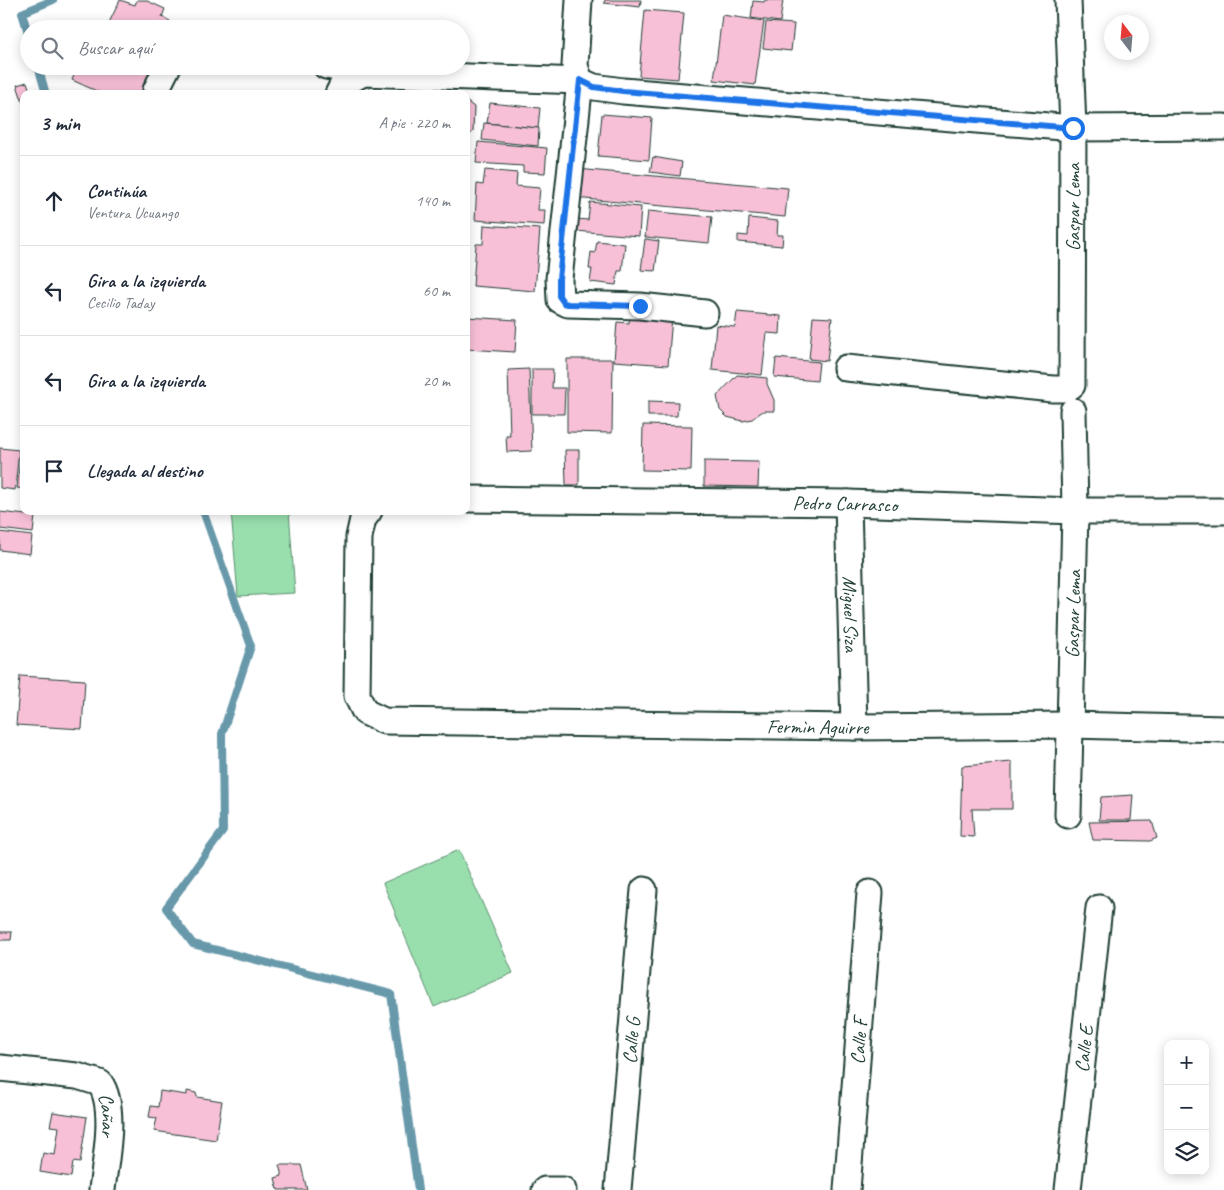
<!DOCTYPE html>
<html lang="es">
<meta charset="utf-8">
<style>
:root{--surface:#fff;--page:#f6f6f7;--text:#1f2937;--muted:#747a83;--line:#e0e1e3}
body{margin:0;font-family:Caveat,sans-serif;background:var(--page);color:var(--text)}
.controls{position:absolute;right:15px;bottom:15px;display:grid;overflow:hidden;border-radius:10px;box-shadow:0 2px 12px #0003}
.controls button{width:45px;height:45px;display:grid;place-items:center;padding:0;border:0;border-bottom:1px solid var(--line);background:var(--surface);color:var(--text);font:25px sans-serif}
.compass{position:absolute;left:1104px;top:15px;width:45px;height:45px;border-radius:50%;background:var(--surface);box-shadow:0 2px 12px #0003;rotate:344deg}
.stop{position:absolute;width:15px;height:15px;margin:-11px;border:4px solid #1a73e8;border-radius:50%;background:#fff}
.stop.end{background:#1a73e8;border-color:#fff;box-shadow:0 1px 5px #0008}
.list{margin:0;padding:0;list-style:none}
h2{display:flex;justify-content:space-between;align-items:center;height:65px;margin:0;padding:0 20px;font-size:21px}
h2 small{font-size:16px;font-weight:400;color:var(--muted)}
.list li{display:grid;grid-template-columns:32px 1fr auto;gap:15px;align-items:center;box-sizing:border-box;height:90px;padding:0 20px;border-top:1px solid var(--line)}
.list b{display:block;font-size:19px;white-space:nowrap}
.list p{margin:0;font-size:16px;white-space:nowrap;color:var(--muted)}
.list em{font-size:16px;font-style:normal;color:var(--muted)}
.icon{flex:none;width:28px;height:28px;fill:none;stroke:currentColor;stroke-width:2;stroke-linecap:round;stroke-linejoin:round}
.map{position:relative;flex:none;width:1224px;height:1190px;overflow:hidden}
.search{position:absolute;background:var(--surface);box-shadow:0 2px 12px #0003;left:20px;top:20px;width:450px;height:55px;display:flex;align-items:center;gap:12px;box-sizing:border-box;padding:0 18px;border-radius:28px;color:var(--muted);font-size:19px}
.panel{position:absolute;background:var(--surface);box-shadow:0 2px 12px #0003;left:20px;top:90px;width:450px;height:425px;border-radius:10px}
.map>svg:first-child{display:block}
.green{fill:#99dfad;stroke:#5c8e70}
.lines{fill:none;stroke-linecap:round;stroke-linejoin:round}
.stream{stroke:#6899aa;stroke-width:8}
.building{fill:#f8c0d7;stroke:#1f3d34}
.street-casing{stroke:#1f3d34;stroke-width:29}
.street{stroke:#fff;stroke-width:25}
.route{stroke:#1a73e8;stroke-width:6}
.labels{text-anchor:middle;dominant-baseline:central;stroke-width:4;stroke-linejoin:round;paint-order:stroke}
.street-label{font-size:20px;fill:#1f3d34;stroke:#fff}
</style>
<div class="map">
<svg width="1224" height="1190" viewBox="0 0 1224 1190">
<rect width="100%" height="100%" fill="#fff"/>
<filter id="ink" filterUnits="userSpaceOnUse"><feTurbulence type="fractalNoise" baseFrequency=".02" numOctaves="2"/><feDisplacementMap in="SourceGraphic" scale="10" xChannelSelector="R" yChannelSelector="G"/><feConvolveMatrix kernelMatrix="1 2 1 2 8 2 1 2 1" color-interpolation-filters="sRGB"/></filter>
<g filter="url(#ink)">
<!-- green -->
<g class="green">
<polygon points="231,511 289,511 295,593 238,596"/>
<polygon points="459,850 513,973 434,1007 383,883"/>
</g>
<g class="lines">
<!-- stream -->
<g class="stream">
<polyline points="29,36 22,13 53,0"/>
<polyline points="38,66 46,94"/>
<polyline points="203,511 251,646 222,734 223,831 166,908 193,944 391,994 418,1190"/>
</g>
</g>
<!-- building -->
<g class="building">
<polygon points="120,0 135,5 137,0 145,0 165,9 162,17 170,21 167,29 106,29"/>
<polygon points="605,0 641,0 640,7 604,3"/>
<polygon points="765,0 783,0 780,22 751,18 753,1 764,2"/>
<polygon points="645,10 684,13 678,79 639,76"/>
<polygon points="722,15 764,21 755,85 714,80"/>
<polygon points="766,22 794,24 791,51 763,48"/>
<polygon points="78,66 149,66 147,71 158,76 150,94 103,94 72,80"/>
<polygon points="27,82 31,94 24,94 24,106 17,85"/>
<polygon points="466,101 474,107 473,132 466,137"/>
<polygon points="490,103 540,108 538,128 487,123"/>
<polygon points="602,114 652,118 649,160 598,156"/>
<polygon points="484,123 539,128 538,146 482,140"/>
<polygon points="478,142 547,148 545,173 523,172 523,166 476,163"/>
<polygon points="653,157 682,162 680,176 650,172"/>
<polygon points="577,169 788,188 785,217 574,198"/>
<polygon points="485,170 517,173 516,186 540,188 538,210 545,210 544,225 475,220 477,184 483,185"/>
<polygon points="590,202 641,207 639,236 575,231 576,219 588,220"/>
<polygon points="648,211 712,217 709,243 645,237"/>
<polygon points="749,218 778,221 777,235 783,235 782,246 738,242 738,235 748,236"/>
<polygon points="484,225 540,229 535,291 473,286 476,244 483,244"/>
<polygon points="645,239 659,241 655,271 641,270"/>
<polygon points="597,241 625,244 622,271 618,271 616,285 590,282 592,269 589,269 591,252 595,253"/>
<polygon points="737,312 781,316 780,334 767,333 762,375 712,370 716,325 735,327"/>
<polygon points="630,314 672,317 668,365 614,361 617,322 629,323"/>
<polygon points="466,317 517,320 515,352 466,349"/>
<polygon points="813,317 832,318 827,361 809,359"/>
<polygon points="776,358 819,362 817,381 774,377"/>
<polygon points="567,359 613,359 612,433 567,432"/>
<polygon points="529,369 532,451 507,452 506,436 510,436 508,370"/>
<polygon points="532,369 553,369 552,388 565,388 564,414 532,414"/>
<polygon points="737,375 767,378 767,384 774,400 774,411 763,411 752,419 743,421 727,417 720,410 717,396"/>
<polygon points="648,401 678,402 677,416 648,416"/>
<polygon points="643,425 692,426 691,471 642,470"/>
<polygon points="0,448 19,450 15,490 0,488"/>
<polygon points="21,450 24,450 24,489 17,488"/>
<polygon points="565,450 579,450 579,485 566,485"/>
<polygon points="704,461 759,462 758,487 704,486"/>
<polygon points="0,512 35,516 33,533 0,529"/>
<polygon points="0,532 32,536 30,554 0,550"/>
<polygon points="20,676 85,680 82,729 16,725"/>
<polygon points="1012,762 1012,809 972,809 974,837 960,836 962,766"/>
<polygon points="1133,795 1131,820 1099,820 1101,797"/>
<polygon points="1152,821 1157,838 1150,841 1093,840 1089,822"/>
<polygon points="0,932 12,932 11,940 0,940"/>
<polygon points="160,1091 187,1095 187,1091 196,1093 197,1097 222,1101 216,1140 154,1131 157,1118 149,1117 151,1106 158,1107"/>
<polygon points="53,1112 87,1117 80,1163 73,1162 71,1177 40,1172 43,1153 55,1155 59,1127 50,1126"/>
<polygon points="279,1165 301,1165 307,1190 278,1190 275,1178 282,1176"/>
</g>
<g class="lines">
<defs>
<g id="street">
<polyline points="579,0 575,66 580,81 559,279 560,300 568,304 640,306 705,313"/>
<polyline points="326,66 363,73 580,81 594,87 623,91 1073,128 1224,127"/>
<polyline points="156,90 168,66"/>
<polyline points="338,94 343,84 363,73"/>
<path id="s1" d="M846 368 1053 389H1066L1072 385 1073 128 1068 0"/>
<path id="s2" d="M466 499 848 503 1075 511H1224"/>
<path id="s3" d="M848 503 854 727"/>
<path id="s4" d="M369 511 363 519 359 537 357 696 365 712 384 721 854 727 1071 725 1224 729"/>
<path id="s5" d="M1068 815 1075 511 1073 411"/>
<path id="s6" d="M0 1068 77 1076 100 1083C117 1108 105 1161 102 1190"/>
<polyline points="545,1190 563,1190"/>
<path id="s7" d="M618 1190 644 890"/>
<path id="s8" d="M847 1190 870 893"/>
<path id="s9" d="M1068 1190 1099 908"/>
</g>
</defs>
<!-- street casing -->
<use href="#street" class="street-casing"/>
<!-- street -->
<use href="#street" class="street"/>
</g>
</g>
<g class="lines" filter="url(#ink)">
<!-- route -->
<polyline class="route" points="640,306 568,304 564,303 559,296 559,279 580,80 594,87 623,91 1073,128"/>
</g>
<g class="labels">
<!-- street labels -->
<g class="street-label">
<text stroke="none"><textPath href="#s1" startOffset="406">Gaspar Lema</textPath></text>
<text stroke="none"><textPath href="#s2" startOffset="379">Pedro Carrasco</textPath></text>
<text stroke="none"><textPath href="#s5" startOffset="201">Gaspar Lema</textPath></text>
<text stroke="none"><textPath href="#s3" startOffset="111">Miguel Siza</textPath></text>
<text stroke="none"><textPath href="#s4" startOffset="660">Fermìn Aguirre</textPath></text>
<text stroke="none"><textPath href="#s7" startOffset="150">Calle G</textPath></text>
<text stroke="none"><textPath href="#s8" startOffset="149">Calle F</textPath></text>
<text stroke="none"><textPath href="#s9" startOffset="142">Calle E</textPath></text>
<text stroke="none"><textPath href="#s6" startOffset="135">Cañar</textPath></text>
</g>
</g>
</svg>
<div class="controls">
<button>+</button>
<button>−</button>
<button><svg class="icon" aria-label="layers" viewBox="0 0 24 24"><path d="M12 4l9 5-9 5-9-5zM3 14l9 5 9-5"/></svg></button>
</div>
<svg class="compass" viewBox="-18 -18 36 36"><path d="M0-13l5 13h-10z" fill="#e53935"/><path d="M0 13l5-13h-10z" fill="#747a83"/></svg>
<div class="stop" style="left:1073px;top:128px"></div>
<div class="stop end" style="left:640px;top:306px"></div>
<div class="search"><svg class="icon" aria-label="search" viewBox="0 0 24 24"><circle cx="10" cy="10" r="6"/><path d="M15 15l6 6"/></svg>Buscar aquí</div>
<section class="panel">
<h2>3 min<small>A pie · 220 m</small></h2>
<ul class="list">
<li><svg class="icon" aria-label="ahead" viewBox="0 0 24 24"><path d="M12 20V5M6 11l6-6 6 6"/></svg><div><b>Continúa</b><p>Ventura Ucuango</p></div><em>140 m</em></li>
<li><svg class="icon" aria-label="left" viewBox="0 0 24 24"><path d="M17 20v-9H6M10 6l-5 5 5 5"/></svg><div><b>Gira a la izquierda</b><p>Cecilio Taday</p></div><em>60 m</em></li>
<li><svg class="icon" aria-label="left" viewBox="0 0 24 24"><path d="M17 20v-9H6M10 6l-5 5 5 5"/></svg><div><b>Gira a la izquierda</b></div><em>20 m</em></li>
<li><svg class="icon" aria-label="arrive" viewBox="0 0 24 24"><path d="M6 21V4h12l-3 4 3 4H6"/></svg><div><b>Llegada al destino</b></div></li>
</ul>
</section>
</div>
